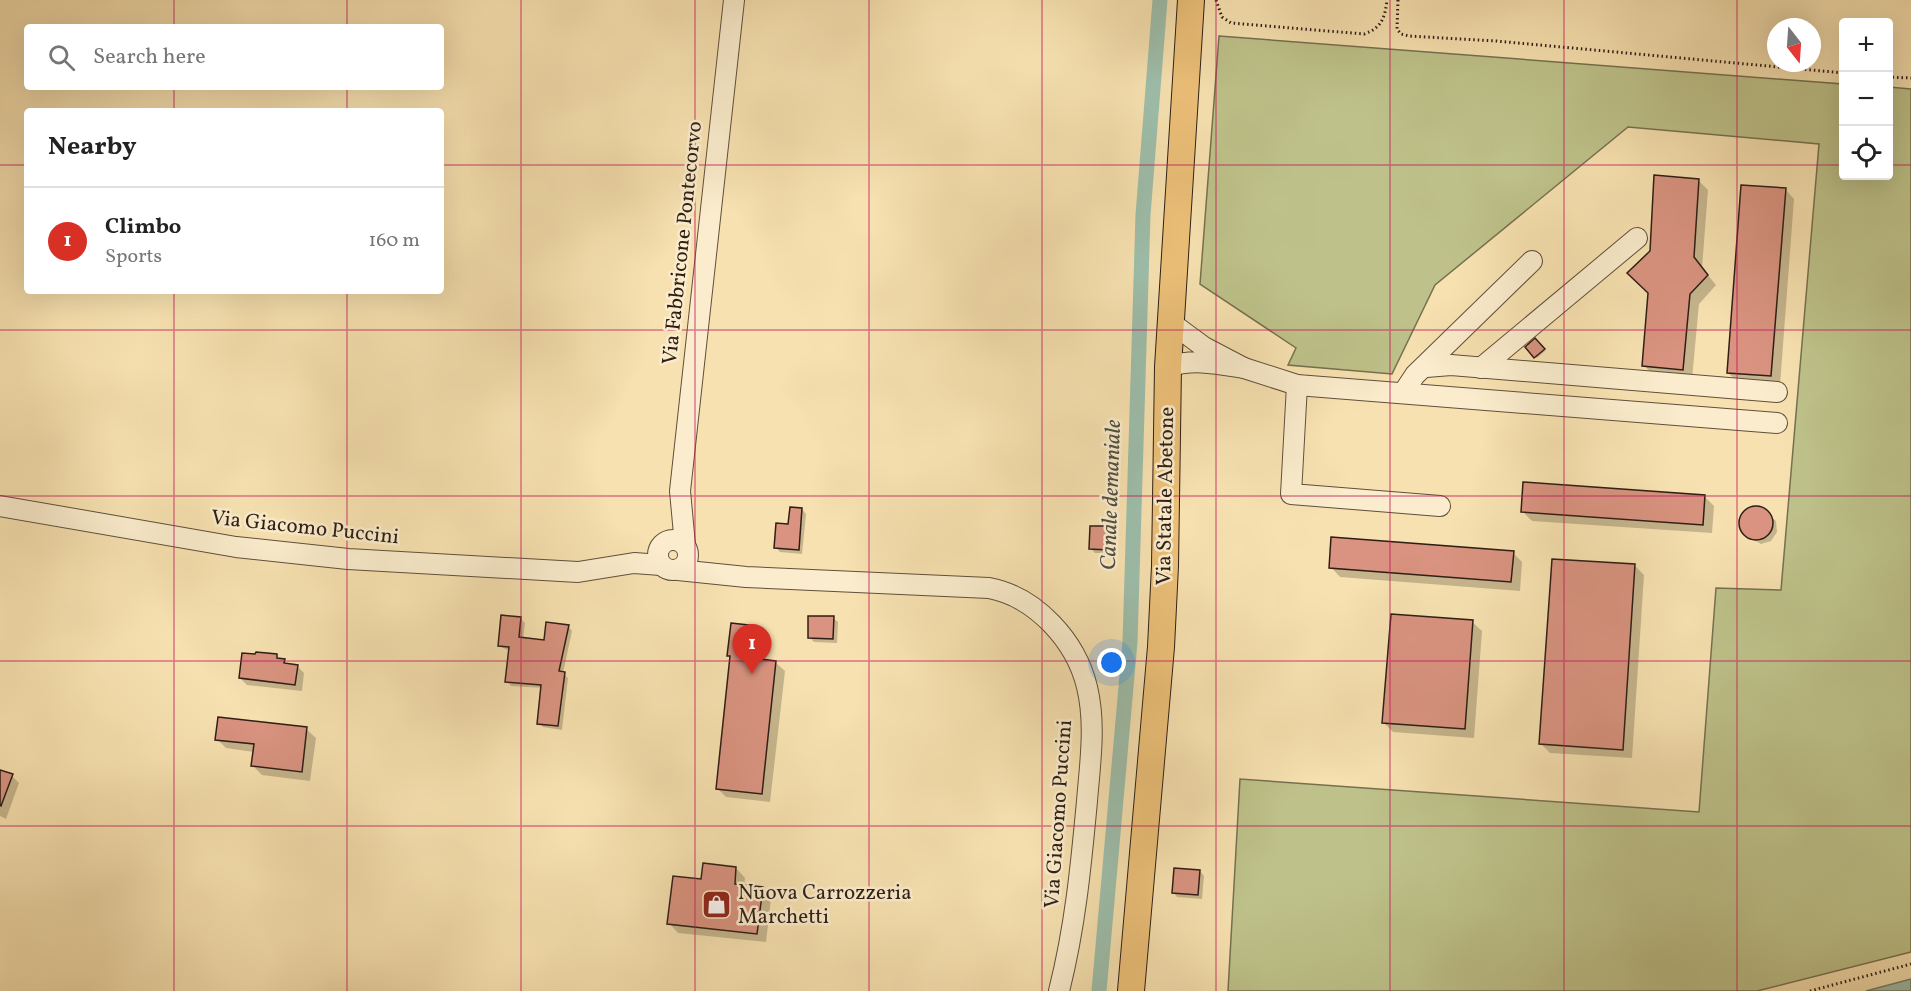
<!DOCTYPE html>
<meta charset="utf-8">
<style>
:root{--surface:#fff;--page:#f2f2f2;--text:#222;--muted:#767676;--line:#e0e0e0;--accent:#d93025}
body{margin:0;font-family:Vollkorn,serif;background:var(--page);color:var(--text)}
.controls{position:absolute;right:18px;top:18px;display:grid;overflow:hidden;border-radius:6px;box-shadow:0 6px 24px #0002}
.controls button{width:54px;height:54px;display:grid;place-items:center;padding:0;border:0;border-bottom:2px solid var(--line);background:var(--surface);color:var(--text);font:30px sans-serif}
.compass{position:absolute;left:1767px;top:18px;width:54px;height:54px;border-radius:50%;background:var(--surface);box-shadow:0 6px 24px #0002;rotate:163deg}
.you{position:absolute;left:1112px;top:663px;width:21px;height:21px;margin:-15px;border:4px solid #fff;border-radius:50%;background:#1a73e8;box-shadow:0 0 0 9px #1a73e833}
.badge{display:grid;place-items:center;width:39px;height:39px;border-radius:50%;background:var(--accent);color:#fff;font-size:20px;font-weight:700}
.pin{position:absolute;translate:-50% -50px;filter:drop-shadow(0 2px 3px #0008)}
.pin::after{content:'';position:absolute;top:32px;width:21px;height:18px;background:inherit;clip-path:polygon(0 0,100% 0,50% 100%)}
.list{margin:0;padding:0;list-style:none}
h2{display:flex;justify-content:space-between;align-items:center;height:78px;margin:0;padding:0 24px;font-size:26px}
h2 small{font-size:20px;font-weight:400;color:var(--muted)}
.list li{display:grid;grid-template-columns:39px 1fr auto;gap:18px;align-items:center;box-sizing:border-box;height:108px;padding:0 24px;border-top:2px solid var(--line)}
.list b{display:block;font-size:22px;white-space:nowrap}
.list p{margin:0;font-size:20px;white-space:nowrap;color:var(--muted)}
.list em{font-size:20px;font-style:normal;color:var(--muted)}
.icon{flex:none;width:33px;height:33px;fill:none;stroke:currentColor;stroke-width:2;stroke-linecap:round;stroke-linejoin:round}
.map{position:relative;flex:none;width:1911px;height:991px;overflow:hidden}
.search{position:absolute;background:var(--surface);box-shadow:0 6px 24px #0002;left:24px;top:24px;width:420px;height:66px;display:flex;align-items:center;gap:15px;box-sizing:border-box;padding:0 21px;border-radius:6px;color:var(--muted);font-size:22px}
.panel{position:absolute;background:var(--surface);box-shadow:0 6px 24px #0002;left:24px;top:108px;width:420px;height:186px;border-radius:6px}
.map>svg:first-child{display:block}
.green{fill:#bec28a;stroke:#767050;stroke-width:1.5}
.water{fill:#9dbeab;stroke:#717e6f;stroke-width:1.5}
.shadow{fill:#0003}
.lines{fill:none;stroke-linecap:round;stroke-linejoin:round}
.canal{stroke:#9dbeab;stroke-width:15}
.building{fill:#d99380;stroke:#2e1e15;stroke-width:1.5}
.minor-casing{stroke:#604f3c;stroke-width:22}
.major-casing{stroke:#2e1e15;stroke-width:28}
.path{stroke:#2e1e15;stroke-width:3;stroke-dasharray:1.5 3;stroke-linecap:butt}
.minor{stroke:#faeccc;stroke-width:20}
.major{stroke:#ecc078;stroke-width:26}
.grid{fill:none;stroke:#c2185b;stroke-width:1.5;stroke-opacity:0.55}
.labels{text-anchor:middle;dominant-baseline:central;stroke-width:5;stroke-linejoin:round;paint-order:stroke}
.street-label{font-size:21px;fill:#2e1e15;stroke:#faeccc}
.poi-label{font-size:21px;fill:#2e1e15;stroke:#faeccc;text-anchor:start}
.water-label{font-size:22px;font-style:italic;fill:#4f4e42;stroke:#faeccc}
</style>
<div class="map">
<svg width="1911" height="991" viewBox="0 0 1911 991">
<rect width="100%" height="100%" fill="#f7e1b0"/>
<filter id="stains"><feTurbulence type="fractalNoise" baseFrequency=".00333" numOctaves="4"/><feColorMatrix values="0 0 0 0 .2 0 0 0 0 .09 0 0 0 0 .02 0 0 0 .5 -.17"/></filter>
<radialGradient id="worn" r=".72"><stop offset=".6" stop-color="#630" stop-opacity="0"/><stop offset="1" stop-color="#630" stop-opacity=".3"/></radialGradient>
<!-- green -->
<polygon class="green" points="1219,36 1843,84 1844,176 1888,176 1889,87 1911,89 1911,952 1757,991 1228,991 1240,779 1699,812 1716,588 1781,590 1819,144 1628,127 1435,285 1392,374 1288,365 1296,348 1200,284"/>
<!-- water -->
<polygon class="water" points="1911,979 1911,991 1866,991"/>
<!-- shadow -->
<g class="shadow">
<polygon points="1699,181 1708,190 1702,268 1716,285 1699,304 1692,379 1653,375 1644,365 1651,251"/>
<polygon points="1785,189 1794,199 1780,385 1738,382 1728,373"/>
<polygon points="1535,340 1545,351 1537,358 1527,347"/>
<polygon points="1704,496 1714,506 1712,533 1532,521 1522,511"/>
<polygon points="1758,507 1776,521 1777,532 1771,541 1761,544 1746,535 1741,521 1748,509"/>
<polygon points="802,509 806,514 802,554 780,552 776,547"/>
<polygon points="1109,528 1114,532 1113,553 1095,553 1090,548"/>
<polygon points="1513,553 1522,562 1520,591 1340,577 1331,567"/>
<polygon points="1635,566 1644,575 1632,758 1550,753 1541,744"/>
<polygon points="520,618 525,623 523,639 545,642 568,626 572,631 563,673 568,678 562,730 543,727 539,723 543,688 511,686 507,681 510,651 499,646"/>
<polygon points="833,618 838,622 837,643 814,642 809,637"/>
<polygon points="1472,622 1482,631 1474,738 1393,732 1384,723"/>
<polygon points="756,627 765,636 762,661 776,663 785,671 770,802 726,797 717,788 732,658 729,655"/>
<polygon points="276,656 288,665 297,666 304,673 302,691 247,685 240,678"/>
<polygon points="306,729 316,738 310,781 262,775 253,766 254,752 226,748 217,739"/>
<polygon points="0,771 12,776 19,783 6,819 0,816"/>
<polygon points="736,868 745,878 744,887 762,889 771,898 766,942 678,933 669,923 703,881"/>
<polygon points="1200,871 1204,876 1202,899 1177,897 1173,892"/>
</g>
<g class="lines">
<!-- canal -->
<polyline class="canal" points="1099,991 1130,642 1143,215 1160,0"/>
</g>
<!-- building -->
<g class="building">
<polygon points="1654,175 1699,179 1694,257 1708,275 1690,294 1683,370 1642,366 1648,293 1627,273 1650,251"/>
<polygon points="1741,185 1786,188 1771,376 1727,373"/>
<polygon points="1535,338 1545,349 1534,358 1525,347"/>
<polygon points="1523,482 1705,495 1703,525 1521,512"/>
<circle cx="1756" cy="523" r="17"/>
<polygon points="790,507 802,508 799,550 774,548 776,523 788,524"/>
<polygon points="1090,526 1110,526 1109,550 1089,549"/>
<polygon points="1331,537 1514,551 1511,582 1329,568"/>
<polygon points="1552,559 1635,564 1623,750 1539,744"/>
<polygon points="1391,614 1473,620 1465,729 1382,723"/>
<polygon points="501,615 521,617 519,637 544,640 546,622 569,625 559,671 565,672 558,726 537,724 541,685 505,682 509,647 498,646"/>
<polygon points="808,616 834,616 833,639 808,638"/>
<polygon points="731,623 757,626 753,658 776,661 762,794 716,789 730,656 727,656"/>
<polygon points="256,652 277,654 277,658 285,659 284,663 298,665 295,685 239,678 242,653 255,654"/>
<polygon points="218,717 307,727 302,772 251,766 254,744 215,740"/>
<polygon points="0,770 13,774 1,806 0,805"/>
<polygon points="703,863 736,867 735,884 763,887 757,934 667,924 673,876 701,879"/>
<polygon points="1174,868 1200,870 1198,895 1172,893"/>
</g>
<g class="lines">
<defs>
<g id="minor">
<path d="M1168 367C1193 358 1219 364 1244 368L1204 347 1170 322"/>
<polyline points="1426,367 1451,365 1777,392"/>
<polyline points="1244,368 1297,385 1777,423"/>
<polyline points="1481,368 1637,238"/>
<polyline points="1297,385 1291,494 1440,506"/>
<polyline points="1403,393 1415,375 1532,261"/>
<polyline points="0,506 236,547 348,559 578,572 634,563 661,565"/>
<circle cx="673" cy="555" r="15"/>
<polyline points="685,545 680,491 734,0"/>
<path d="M678 570 746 577 989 588C1036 597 1076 641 1087 687 1096 724 1090 764 1087 801 1081 866 1075 928 1059 991"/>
</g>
<polyline id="major" points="1131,991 1161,647 1165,566 1168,367 1191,0"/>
</defs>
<!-- minor casing -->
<use href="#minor" class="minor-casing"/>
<!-- major casing -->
<use href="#major" class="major-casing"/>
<!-- path -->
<g class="path">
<path d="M1216 0 1222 17 1231 23 1364 34C1382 28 1385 17 1387 0"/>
<polyline points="1398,0 1397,29 1401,34 1409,36 1496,41 1844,73"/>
<polyline points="1888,77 1911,78"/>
<polyline points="1810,991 1911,964"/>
</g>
<!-- minor -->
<use href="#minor" class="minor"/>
<!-- major -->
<use href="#major" class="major"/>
</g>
<!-- grid -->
<path class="grid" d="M174 0V27M347 0V27M521 0V991M695 0V991M869 0V991M1042 0V991M1216 0V991M1390 0V991M1564 0V991M1737 0V991M174 87V111M347 87V111M0 165H27M441 165H1844M1888 165H1911M174 291V991M347 291V991M0 330H1911M0 496H1911M0 661H1911M0 826H1911"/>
<!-- icons -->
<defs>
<symbol id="shop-square" viewBox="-11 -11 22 22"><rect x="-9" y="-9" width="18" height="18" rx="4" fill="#8f2418" stroke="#faeccc"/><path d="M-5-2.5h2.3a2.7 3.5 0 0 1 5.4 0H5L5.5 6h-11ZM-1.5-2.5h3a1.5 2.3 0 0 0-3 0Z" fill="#fff"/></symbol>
</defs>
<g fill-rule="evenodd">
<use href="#shop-square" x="700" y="888" width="33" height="33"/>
</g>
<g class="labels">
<!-- street labels -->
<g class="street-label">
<text transform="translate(683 243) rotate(-84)">Via Fabbricone Pontecorvo</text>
<text transform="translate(1166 496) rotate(-89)">Via Statale Abetone</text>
<text transform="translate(305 528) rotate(6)">Via Giacomo Puccini</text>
<text transform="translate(1059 814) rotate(-86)">Via Giacomo Puccini</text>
</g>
<!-- poi labels -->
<g class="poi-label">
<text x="738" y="893">Nuova Carrozzeria<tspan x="738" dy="24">Marchetti</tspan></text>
</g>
<!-- water labels -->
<g class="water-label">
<text transform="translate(1112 495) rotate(-88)">Canale demaniale</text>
</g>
</g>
<rect width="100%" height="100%" filter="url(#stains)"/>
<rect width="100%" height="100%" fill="url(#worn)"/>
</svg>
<div class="controls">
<button>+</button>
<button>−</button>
<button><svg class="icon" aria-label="locate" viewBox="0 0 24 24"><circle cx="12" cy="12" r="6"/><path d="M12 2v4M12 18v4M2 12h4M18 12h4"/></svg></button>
</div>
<svg class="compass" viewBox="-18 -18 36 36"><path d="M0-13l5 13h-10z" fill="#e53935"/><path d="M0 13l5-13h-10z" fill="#767676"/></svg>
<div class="you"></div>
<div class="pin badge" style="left:752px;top:674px">1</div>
<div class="search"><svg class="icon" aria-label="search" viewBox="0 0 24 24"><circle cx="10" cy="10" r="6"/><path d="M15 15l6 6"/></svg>Search here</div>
<section class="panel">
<h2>Nearby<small></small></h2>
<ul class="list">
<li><span class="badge">1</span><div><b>Climbo</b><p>Sports</p></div><em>160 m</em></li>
</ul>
</section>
</div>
